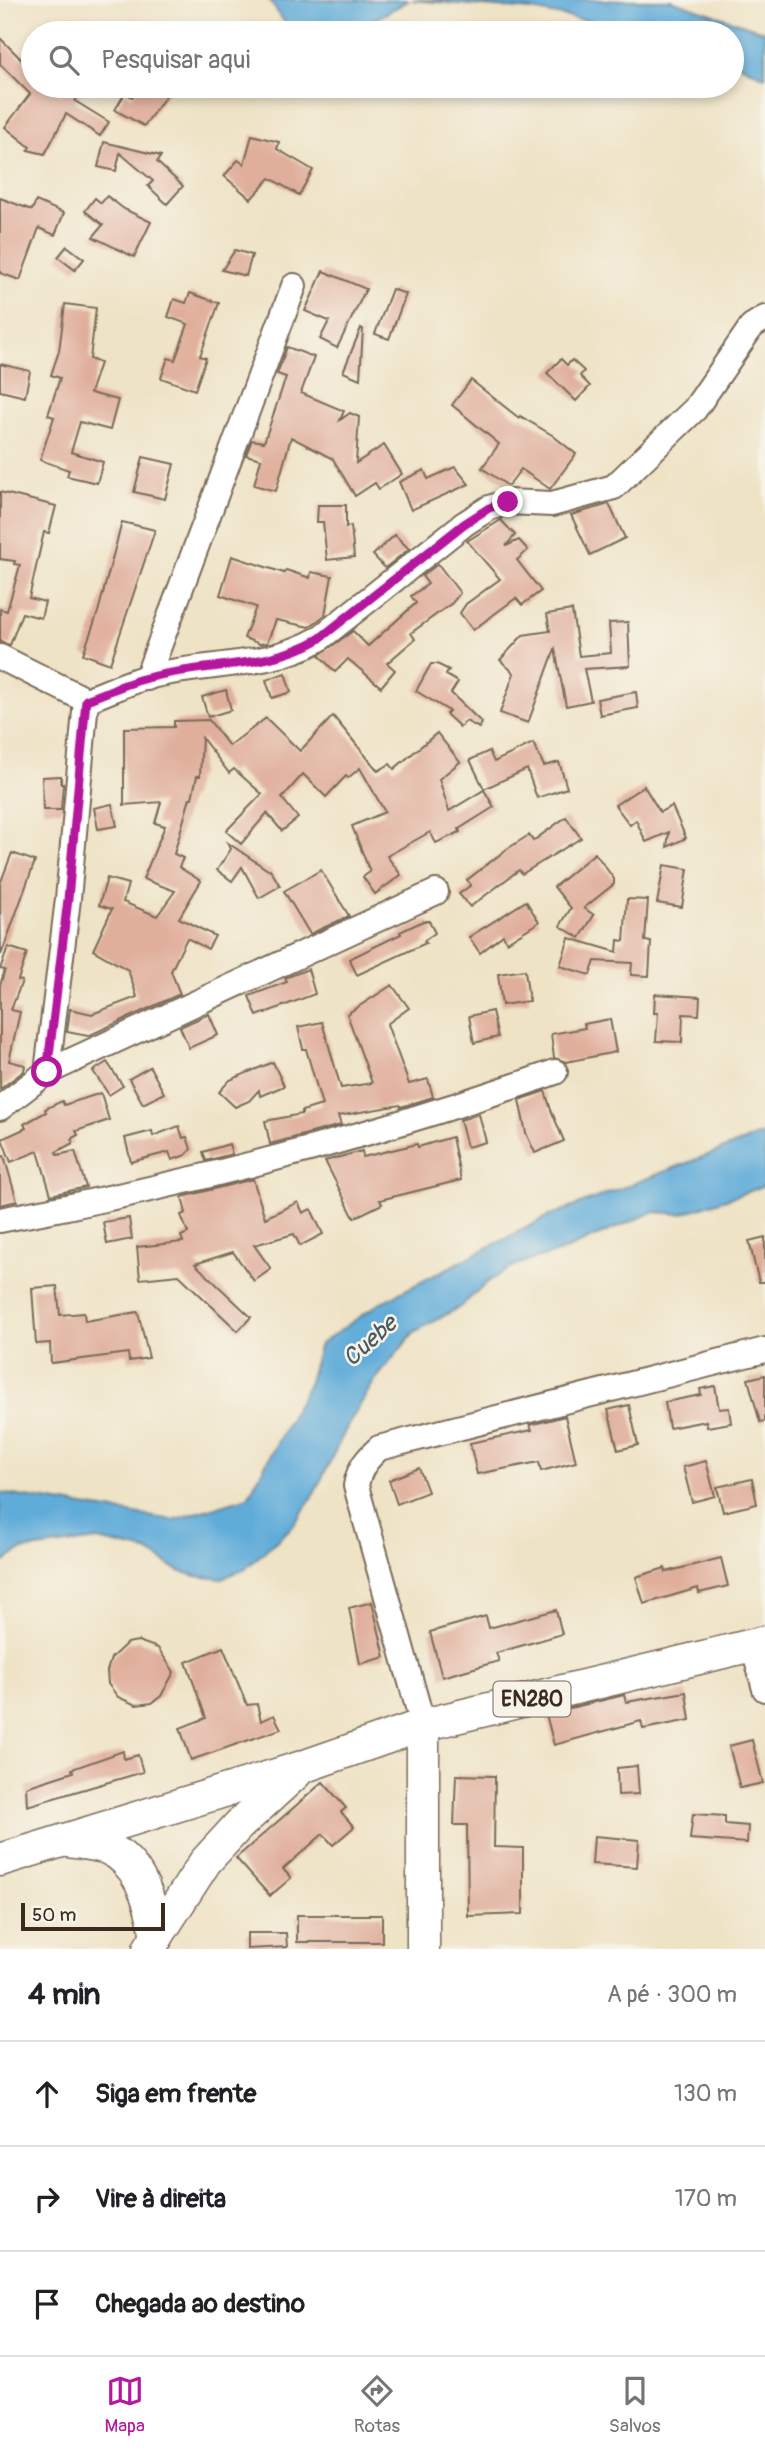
<!DOCTYPE html>
<html lang="pt">
<meta charset="utf-8">
<style>
:root{--surface:#fff;--page:#f2f2f2;--text:#202124;--muted:#757577;--line:#e0e0e0;--accent:#b5179e}
body{margin:0;font-family:Pangolin,sans-serif;background:var(--page);color:var(--text)}
.scale{position:absolute;left:21px;bottom:18px;width:144px;box-sizing:border-box;padding-left:7px;border:4px solid #3b2a1e;border-top:0;font-size:19px;line-height:24px;white-space:nowrap;color:#3b2a1e;-webkit-text-stroke:5px #f7f3e8;paint-order:stroke}
.stop{position:absolute;width:21px;height:21px;margin:-16px;border:5px solid #b5179e;border-radius:50%;background:#fff}
.stop.end{background:#b5179e;border-color:#fff;box-shadow:0 2px 7px #0008}
.list{margin:0;padding:0;list-style:none}
h2{display:flex;justify-content:space-between;align-items:center;height:91px;margin:0;padding:0 28px;font-size:30px}
h2 small{font-size:23px;font-weight:400;color:var(--muted)}
.list li{display:grid;grid-template-columns:46px 1fr auto;gap:21px;align-items:center;box-sizing:border-box;height:105px;padding:0 28px;border-top:2px solid var(--line)}
.list b{display:block;font-size:26px;white-space:nowrap}
.list em{font-size:23px;font-style:normal;color:var(--muted)}
.icon{flex:none;width:38px;height:38px;fill:none;stroke:currentColor;stroke-width:2;stroke-linecap:round;stroke-linejoin:round}
.map{position:relative;flex:none;width:765px;height:1949px;overflow:hidden}
.search{position:absolute;background:var(--surface);box-shadow:0 4px 10px #0003;left:21px;right:21px;top:21px;height:77px;display:flex;align-items:center;gap:18px;box-sizing:border-box;padding:0 24px;border-radius:38px;color:var(--muted);font-size:26px}
.sheet{height:406px;background:var(--surface)}
nav{display:flex;justify-content:space-around;align-items:center;box-sizing:border-box;height:98px;border-top:2px solid var(--line);background:var(--surface);font-size:19px;color:var(--muted)}
nav a{display:grid;justify-items:center;gap:4px}
nav .on{color:var(--accent)}
.map>svg:first-child{display:block}
.water{fill:#60acd9;stroke:#4e6b7c;stroke-width:2}
.building{fill:#e0af9b}
.lines{fill:none;stroke-linecap:round;stroke-linejoin:round}
.minor-casing{stroke:#7a6b59;stroke-width:28}
.major-casing{stroke:#7a6b59;stroke-width:35}
.minor{stroke:#fff;stroke-width:24}
.major{stroke:#fff;stroke-width:32}
.route{stroke:#b5179e;stroke-width:9}
.labels{text-anchor:middle;dominant-baseline:central;stroke-width:5;stroke-linejoin:round;paint-order:stroke}
.shield{fill:#f7f3e8;stroke:#73665b;stroke-width:2}
.shield-label{font-size:21px;font-weight:bold;fill:#3b2a1e}
.water-label{font-size:24px;font-style:italic;fill:#48585f;stroke:#f7f3e8}
</style>
<div class="map">
<svg width="765" height="1949" viewBox="0 0 765 1949">
<rect width="100%" height="100%" fill="#f7f3e8"/>
<filter id="ink" filterUnits="userSpaceOnUse"><feTurbulence type="fractalNoise" baseFrequency=".0143" numOctaves="2"/><feDisplacementMap in="SourceGraphic" scale="14" xChannelSelector="R" yChannelSelector="G"/><feConvolveMatrix kernelMatrix="1 2 1 2 8 2 1 2 1" color-interpolation-filters="sRGB"/></filter>
<filter id="wash" filterUnits="userSpaceOnUse"><feTurbulence type="fractalNoise" baseFrequency=".00686" numOctaves="4" result="noise"/><feDisplacementMap in="SourceGraphic" scale="28" xChannelSelector="R" yChannelSelector="G"/><feGaussianBlur stdDeviation="1.57" result="paint"/><feColorMatrix in="noise" values="0 0 0 0 0 0 0 0 0 0 0 0 0 0 0 0 0 1.4 0 .05"/><feComposite in="paint" operator="in"/></filter>
<g filter="url(#wash)">
<rect width="100%" height="100%" fill="#efe3c6"/>
<!-- water -->
<g class="water">
<polygon points="269,0 410,0 375,19 364,33 292,33"/>
<polygon points="412,0 671,0 765,32 765,77 732,61 732,33 649,33 532,10"/>
<polygon points="765,1133 765,1186 681,1214 653,1212 565,1250 516,1265 489,1281 460,1307 414,1332 375,1380 348,1425 313,1496 293,1526 246,1568 221,1579 195,1576 179,1571 147,1551 98,1540 21,1550 0,1565 0,1493 173,1520 248,1497 308,1385 320,1344 380,1303 549,1216"/>
</g>
<g id="blocks">
<!-- building -->
<g class="building">
<polygon points="0,38 21,59 33,47 33,86 86,86 75,101 109,122 100,136 66,114 45,154 28,150 30,147 5,127 30,94 0,64"/>
<polygon points="140,86 173,86 144,126 115,110 125,93 132,97"/>
<polygon points="252,135 279,142 277,149 313,170 299,195 270,178 251,199 224,176 238,160 244,164"/>
<polygon points="104,142 161,156 157,162 183,186 167,204 148,186 153,181 120,153 116,171 98,167"/>
<polygon points="107,196 124,209 151,222 134,257 93,237 103,225 85,211 95,198 101,203"/>
<polygon points="0,198 32,210 36,201 64,213 55,235 39,228 20,280 0,273"/>
<polygon points="67,246 84,259 75,270 58,257"/>
<polygon points="235,250 252,255 246,276 222,270"/>
<polygon points="323,271 366,289 337,348 320,339 329,321 305,311"/>
<polygon points="392,289 406,294 389,339 375,334"/>
<polygon points="190,293 219,303 200,356 206,358 195,390 161,378 168,358 175,360 188,324 168,317 174,299 186,303"/>
<polygon points="65,304 96,308 90,359 100,363 90,393 118,400 110,430 80,422 71,452 103,462 97,483 67,476 69,470 40,460 54,417 48,415 60,378 51,375 59,351"/>
<polygon points="361,328 363,329 360,379 343,372"/>
<polygon points="287,347 314,357 301,393 344,411 340,420 350,413 359,417 356,463 384,445 402,474 379,489 375,483 355,496 333,459 291,437 276,491 254,485 261,459 246,455 252,440 264,442 286,377 277,374"/>
<polygon points="561,359 567,365 572,360 584,371 580,376 590,386 576,401 547,373"/>
<polygon points="0,364 30,371 25,397 0,391"/>
<polygon points="471,380 519,418 520,416 552,435 576,454 550,489 521,469 508,486 482,468 499,444 452,405"/>
<polygon points="143,457 174,464 165,499 134,492"/>
<polygon points="455,467 469,484 411,510 399,482 424,470 428,479"/>
<polygon points="0,492 56,506 49,533 44,532 29,598 45,602 41,618 22,613 10,645 0,642 0,609 7,611 20,565 14,564 15,561 0,559"/>
<polygon points="609,504 625,538 590,555 571,515"/>
<polygon points="318,505 346,505 346,527 351,526 354,557 327,560 323,522 317,522"/>
<polygon points="501,520 515,535 506,546 519,540 528,550 517,560 541,591 522,605 516,598 473,630 460,613 466,604 500,579 467,541"/>
<polygon points="122,522 155,530 110,664 83,654 98,612"/>
<polygon points="395,535 409,549 385,568 373,555"/>
<polygon points="232,556 284,573 286,570 310,578 311,572 332,576 325,615 309,627 276,620 267,643 260,644 244,638 256,607 220,595"/>
<polygon points="438,564 460,593 452,603 411,633 415,639 387,663 395,670 381,687 348,659 335,672 319,655 353,631 368,646 416,603 411,596 428,584 422,576"/>
<polygon points="572,610 579,656 611,653 609,623 628,622 630,666 584,669 591,701 566,706 555,649 528,723 500,713 514,673 500,660 523,635 550,631 547,614"/>
<polygon points="431,664 437,664 449,670 446,675 458,682 451,693 482,723 479,728 466,721 460,727 446,714 449,711 416,691"/>
<polygon points="285,673 291,692 272,698 266,680"/>
<polygon points="226,690 231,710 208,717 202,697"/>
<polygon points="636,692 638,708 600,715 597,699"/>
<polygon points="333,716 378,771 390,764 394,769 437,733 460,762 439,779 449,811 484,790 494,807 459,829 460,832 436,843 430,832 387,856 401,875 375,894 363,877 370,872 352,826 385,812 360,768 348,778 346,776 326,797 303,774 282,798 298,818 282,831 267,813 241,844 226,831 262,794 234,769 229,773 202,738 200,776 197,776 192,798 190,798 174,854 183,858 179,867 201,881 179,918 215,936 208,949 187,938 171,971 180,994 88,1036 67,1032 70,1009 92,1014 137,997 128,970 93,950 112,909 99,905 107,878 128,884 123,902 157,916 175,891 143,879 165,826 155,823 161,802 124,805 124,728 174,727 174,721 209,720 229,746 266,718 300,751"/>
<polygon points="533,743 544,766 559,762 567,788 537,798 527,769 484,789 470,760 489,751 494,762"/>
<polygon points="61,776 61,784 63,784 61,810 43,810 42,777"/>
<polygon points="644,786 660,812 672,806 686,838 667,847 669,832 646,842 636,820 630,825 615,805"/>
<polygon points="112,804 117,826 98,829 94,808"/>
<polygon points="566,817 581,838 522,874 519,870 470,907 459,894 471,885 467,880 507,849 529,835 533,841"/>
<polygon points="228,843 268,870 270,869 280,886 259,898 242,867 232,881 217,870 231,849"/>
<polygon points="12,853 35,861 1,955 0,884"/>
<polygon points="595,853 614,879 614,884 584,908 594,915 580,938 560,926 571,908 554,887"/>
<polygon points="664,865 688,869 682,907 657,903"/>
<polygon points="321,870 349,916 310,934 284,891"/>
<polygon points="627,899 648,900 645,941 651,942 649,976 631,975 632,963 595,961 590,975 560,966 569,938 617,952 618,940 624,941"/>
<polygon points="526,901 539,922 507,942 503,935 480,953 469,937"/>
<polygon points="423,921 429,921 435,933 424,941 426,943 357,975 349,959 401,934 400,932"/>
<polygon points="8,947 27,953 18,980 22,981 11,1010 20,1012 9,1061 25,1065 24,1071 0,1089 0,985 5,970 0,969"/>
<polygon points="308,969 315,994 257,1016 249,996 287,982 285,978"/>
<polygon points="525,970 529,1001 502,1005 498,974"/>
<polygon points="392,985 409,1008 387,1024 409,1084 428,1079 433,1097 401,1107 400,1105 338,1116 341,1125 270,1144 265,1121 302,1114 302,1111 322,1105 306,1049 303,1049 298,1027 322,1022 341,1088 372,1083 347,1014"/>
<polygon points="655,994 700,997 699,1015 683,1014 682,1042 656,1041 658,1013 654,1013"/>
<polygon points="492,1011 498,1037 474,1043 469,1016"/>
<polygon points="209,1014 218,1035 189,1048 180,1027"/>
<polygon points="610,1019 616,1052 566,1062 554,1058 551,1034 585,1028 584,1024"/>
<polygon points="107,1062 123,1086 109,1095 93,1071"/>
<polygon points="273,1062 284,1086 260,1096 259,1090 249,1101 235,1107 219,1092 230,1080"/>
<polygon points="150,1067 164,1093 143,1104 129,1079"/>
<polygon points="545,1091 551,1110 564,1141 535,1153 526,1133 519,1100"/>
<polygon points="101,1093 109,1120 76,1131 78,1135 72,1138 73,1143 56,1152 58,1155 75,1151 86,1187 51,1195 38,1151 11,1162 2,1139 26,1128 24,1124 46,1112 45,1109 62,1101 64,1105"/>
<polygon points="479,1114 486,1142 467,1147 460,1120"/>
<polygon points="179,1126 183,1138 187,1137 191,1149 186,1155 172,1160 169,1152 131,1162 125,1138 152,1131 153,1136"/>
<polygon points="452,1137 461,1180 380,1200 382,1204 354,1218 325,1161 362,1151 363,1157 417,1144 418,1147"/>
<polygon points="229,1144 232,1154 206,1161 203,1152"/>
<polygon points="4,1156 17,1201 0,1205 0,1157"/>
<polygon points="253,1179 265,1218 298,1202 303,1213 311,1209 323,1234 300,1246 294,1234 254,1245 271,1269 254,1281 233,1252 195,1264 251,1317 238,1331 179,1275 140,1279 137,1247 183,1242 181,1236 188,1233 181,1215 186,1213 182,1197"/>
<polygon points="129,1218 132,1239 107,1244 103,1222"/>
<polygon points="765,1237 765,1282 759,1282 749,1241"/>
<polygon points="57,1286 60,1315 84,1313 85,1321 138,1312 149,1358 129,1361 128,1353 51,1363 50,1343 36,1344 32,1288"/>
<polygon points="765,1375 765,1421 760,1422 748,1379"/>
<polygon points="715,1386 719,1409 729,1408 731,1423 707,1427 706,1421 669,1428 665,1402 701,1395 700,1389"/>
<polygon points="629,1405 638,1445 618,1450 608,1410"/>
<polygon points="565,1416 576,1462 541,1471 539,1462 477,1474 470,1443 532,1430 530,1425"/>
<polygon points="706,1461 715,1496 692,1502 683,1467"/>
<polygon points="419,1468 428,1492 397,1504 389,1480"/>
<polygon points="752,1479 757,1504 723,1512 717,1487"/>
<polygon points="721,1558 728,1586 699,1593 698,1588 644,1604 636,1577 665,1568 666,1572"/>
<polygon points="372,1602 385,1657 360,1664 349,1608"/>
<polygon points="556,1610 562,1634 496,1653 499,1661 442,1677 430,1632 486,1616 489,1628"/>
<polygon points="138,1641 158,1648 174,1672 161,1696 152,1703 136,1705 118,1697 108,1684 107,1671 111,1658 127,1643"/>
<polygon points="223,1647 247,1705 257,1704 261,1721 274,1715 281,1729 191,1760 180,1728 206,1718 186,1662"/>
<polygon points="686,1692 690,1720 643,1729 641,1721 554,1745 546,1714 624,1695 626,1702"/>
<polygon points="752,1740 763,1783 740,1788 729,1746"/>
<polygon points="123,1751 124,1759 138,1755 143,1772 27,1806 26,1787 73,1772 72,1769"/>
<polygon points="637,1766 639,1794 618,1795 617,1768"/>
<polygon points="456,1775 495,1776 494,1847 523,1848 523,1914 468,1916 467,1825 454,1825"/>
<polygon points="323,1782 346,1808 341,1812 354,1827 333,1845 323,1834 283,1869 291,1878 270,1896 236,1858"/>
<polygon points="693,1814 725,1816 725,1824 748,1826 747,1843 690,1839"/>
<polygon points="594,1836 639,1840 637,1867 592,1864"/>
<rect x="297" y="1915" width="85" height="27"/>
<polygon points="247,1933 286,1933 287,1947 247,1949"/>
</g>
</g>
</g>
<g filter="url(#ink)">
<use href="#blocks" fill-opacity="0" stroke="#7a6b59" stroke-width="2"/>
<g class="lines">
<defs>
<g id="minor">
<path d="M0 657 86 700C106 693 126 683 147 677 204 662 267 669 319 639L464 524 489 508 508 502 552 504 614 487 695 409 752 326 765 318"/>
<polyline points="147,678 294,286"/>
<polyline points="47,1072 436,892"/>
<polyline points="0,1108 47,1072 68,899 86,700"/>
<path d="M0 1220C188 1185 375 1136 555 1072"/>
<polyline points="753,1645 765,1689"/>
<path d="M423 1725 356 1486C359 1468 367 1459 379 1448L765 1350"/>
</g>
<g id="major">
<polyline points="423,1725 423,1949"/>
<path d="M68 1841C81 1843 95 1844 107 1848 141 1862 152 1906 157 1937"/>
<polyline points="0,1860 302,1767 423,1725 765,1642"/>
<polyline points="149,1949 205,1862 239,1825 296,1773"/>
</g>
</defs>
<!-- minor casing -->
<use href="#minor" class="minor-casing"/>
<!-- major casing -->
<use href="#major" class="major-casing"/>
<!-- minor -->
<use href="#minor" class="minor"/>
<!-- major -->
<use href="#major" class="major"/>
</g>
</g>
<g class="lines" filter="url(#ink)">
<!-- route -->
<path class="route" d="M47 1072 68 899 86 700C106 693 126 683 147 678 203 663 268 669 319 639L464 524 489 508 508 502"/>
</g>
<g class="labels">
<!-- shield labels -->
<rect class="shield" x="493.5" y="1681.5" width="77" height="35" rx="5"/>
<g class="shield-label">
<text x="532" y="1699">EN280</text>
</g>
<!-- water labels -->
<g class="water-label">
<text transform="translate(370 1341) rotate(-42)">Cuebe</text>
</g>
</g>
</svg>
<div class="scale">50 m</div>
<div class="stop" style="left:47px;top:1072px"></div>
<div class="stop end" style="left:508px;top:502px"></div>
<div class="search"><svg class="icon" aria-label="search" viewBox="0 0 24 24"><circle cx="10" cy="10" r="6"/><path d="M15 15l6 6"/></svg>Pesquisar aqui</div>
</div>
<section class="sheet">
<h2>4 min<small>A pé · 300 m</small></h2>
<ul class="list">
<li><svg class="icon" aria-label="ahead" viewBox="0 0 24 24"><path d="M12 20V5M6 11l6-6 6 6"/></svg><div><b>Siga em frente</b></div><em>130 m</em></li>
<li><svg class="icon" aria-label="right" viewBox="0 0 24 24"><path d="M7 20v-9h11M14 6l5 5-5 5"/></svg><div><b>Vire à direita</b></div><em>170 m</em></li>
<li><svg class="icon" aria-label="arrive" viewBox="0 0 24 24"><path d="M6 21V4h12l-3 4 3 4H6"/></svg><div><b>Chegada ao destino</b></div></li>
</ul>
</section>
<nav>
<a class="on"><svg class="icon" aria-label="map" viewBox="0 0 24 24"><path d="M3 6l6-2 6 2 6-2v14l-6 2-6-2-6 2zM9 4v14M15 6v14"/></svg>Mapa</a>
<a><svg class="icon" aria-label="directions" viewBox="0 0 24 24"><path d="M12 3l9 9-9 9-9-9zM9 14v-3h6M13 9l2 2-2 2"/></svg>Rotas</a>
<a><svg class="icon" aria-label="saved" viewBox="0 0 24 24"><path d="M7 4h10v16l-5-4-5 4z"/></svg>Salvos</a>
</nav>
